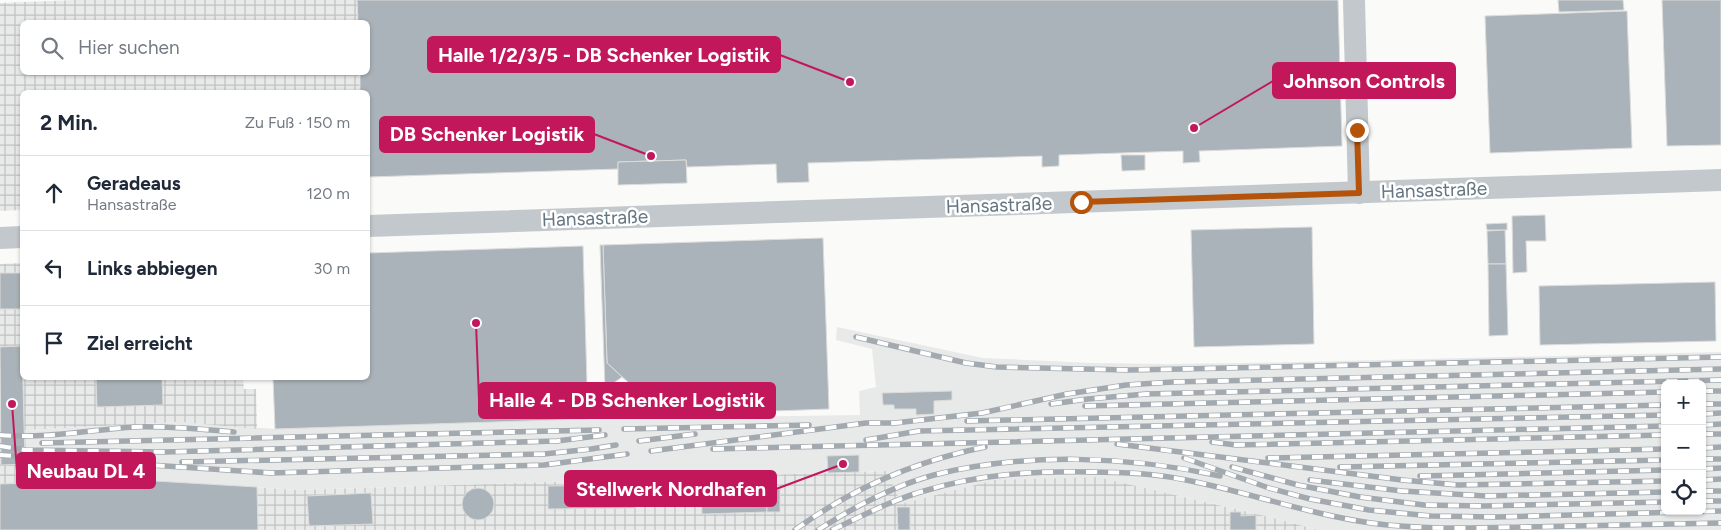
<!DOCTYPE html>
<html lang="de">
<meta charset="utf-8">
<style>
:root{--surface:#fff;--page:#f2f2f3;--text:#1f2937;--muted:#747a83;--line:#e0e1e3}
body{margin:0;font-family:Figtree,sans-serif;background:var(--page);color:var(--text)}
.controls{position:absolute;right:15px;bottom:15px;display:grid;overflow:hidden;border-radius:8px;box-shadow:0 1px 4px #0004}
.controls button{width:45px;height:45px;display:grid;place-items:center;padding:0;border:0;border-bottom:1px solid var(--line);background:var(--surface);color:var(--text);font:25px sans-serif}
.stop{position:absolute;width:15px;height:15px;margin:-11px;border:4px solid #b45309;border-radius:50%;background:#fff}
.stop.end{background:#b45309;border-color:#fff;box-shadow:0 1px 5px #0008}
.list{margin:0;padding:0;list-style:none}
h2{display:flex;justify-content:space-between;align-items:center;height:65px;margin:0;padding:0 20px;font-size:21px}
h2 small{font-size:16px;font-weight:400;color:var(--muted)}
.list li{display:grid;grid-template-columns:32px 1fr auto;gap:15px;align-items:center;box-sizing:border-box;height:75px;padding:0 20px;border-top:1px solid var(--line)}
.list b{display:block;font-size:19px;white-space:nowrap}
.list p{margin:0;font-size:16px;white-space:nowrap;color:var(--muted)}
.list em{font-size:16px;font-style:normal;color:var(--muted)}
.icon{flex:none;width:28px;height:28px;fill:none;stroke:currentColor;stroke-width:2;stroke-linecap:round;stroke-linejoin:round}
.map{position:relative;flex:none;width:1721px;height:530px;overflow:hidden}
.search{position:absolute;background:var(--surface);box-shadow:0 1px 4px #0004;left:20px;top:20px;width:350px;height:55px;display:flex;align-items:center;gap:12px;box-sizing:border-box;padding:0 18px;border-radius:8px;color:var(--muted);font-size:19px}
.panel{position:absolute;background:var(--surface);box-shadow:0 1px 4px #0004;left:20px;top:90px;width:350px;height:290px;border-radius:8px}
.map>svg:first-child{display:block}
.built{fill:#e8e9e9;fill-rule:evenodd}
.industrial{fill:url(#industrial-grid)}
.building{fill:#aab3b9;stroke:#dcdcda}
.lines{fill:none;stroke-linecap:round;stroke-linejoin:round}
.minor{stroke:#c3c8cc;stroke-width:22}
.rail-casing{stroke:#a2aab0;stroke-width:5.5}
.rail{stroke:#fff;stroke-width:4;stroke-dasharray:11;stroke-linecap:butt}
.route{stroke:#b45309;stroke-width:6}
.labels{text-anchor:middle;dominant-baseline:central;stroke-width:5;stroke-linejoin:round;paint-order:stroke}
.street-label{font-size:19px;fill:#657683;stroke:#fff}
.leader{fill:none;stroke:#c2185b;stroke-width:2}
.callout-dot{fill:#c2185b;stroke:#fff;stroke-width:2}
.callout{fill:#c2185b;stroke:#c2185b;stroke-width:2}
.callout-label{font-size:20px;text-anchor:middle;font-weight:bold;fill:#fff}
</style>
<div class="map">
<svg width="1721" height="530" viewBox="0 0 1721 530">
<defs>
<pattern id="industrial-grid" width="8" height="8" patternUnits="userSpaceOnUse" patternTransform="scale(1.25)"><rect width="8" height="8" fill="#e8e9e9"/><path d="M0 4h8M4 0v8" fill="none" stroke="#c0c1c2"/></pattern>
</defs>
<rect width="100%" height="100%" fill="#fafaf8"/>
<!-- built -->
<path class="built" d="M837 327 983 358 1092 363 1167 364 1298 362 1721 352V530H1318L1270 517 1171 494 900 504 887 471 299 490 138 480 27 483 24 430 181 422 275 429 587 419 860 415 859 391 876 387 872 349 836 340ZM1665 384H1702V511H1665Z"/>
<!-- industrial -->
<g class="industrial">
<polygon points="75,0 357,0 357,22 22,22 22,72 359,73 360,92 22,92 22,210 0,211 0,3"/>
<polygon points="22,263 22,378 243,378 244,389 256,389 257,429 181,422 25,430 27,483 138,480 299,490 887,471 901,504 995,480 1097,477 1270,517 1318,530 0,530 0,264"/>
</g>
<!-- building -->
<g class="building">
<polygon points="357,0 1338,0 1342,146 1199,151 1200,162 1183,163 1183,151 1059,155 1059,166 1042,167 1042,156 808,163 809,182 777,183 776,164 687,167 686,160 618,162 618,169 368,177 368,92 360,92 360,72 368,72 368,22 358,22"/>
<polygon points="1558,0 1623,0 1624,10 1559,12"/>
<polygon points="1662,0 1721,0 1721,145 1667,146"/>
<polygon points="1627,11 1632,148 1490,153 1485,16"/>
<polygon points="1121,155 1145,155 1145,170 1122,171"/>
<polygon points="686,160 687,183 618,185 618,162"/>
<polygon points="1545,215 1546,241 1526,241 1527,272 1513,273 1512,216"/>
<polygon points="1507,223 1507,230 1487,230 1486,224"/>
<polygon points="1312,227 1314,344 1194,347 1191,230"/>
<polygon points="1505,230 1506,264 1488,264 1487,231"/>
<polygon points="823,238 829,409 664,415 607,363 603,245"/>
<polygon points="600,245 603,245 607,363 622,377 605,389"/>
<polygon points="583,246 588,419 275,429 273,378 368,378 368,253"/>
<polygon points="1488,264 1506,264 1508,335 1489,336"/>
<rect x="0" y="273" width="22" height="36"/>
<polygon points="1715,282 1716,341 1540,345 1539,286"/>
<polygon points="22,346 25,464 1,465 0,347"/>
<polygon points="96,378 162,378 163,405 97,407"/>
<polygon points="952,391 952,400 934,401 934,414 916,415 916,409 894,409 894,405 883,405 882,393"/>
<polygon points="859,455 859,472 828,473 827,456"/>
<polygon points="766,479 767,512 702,514 701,481"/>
<polygon points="138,480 257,487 258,530 0,530 0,484"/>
<polygon points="633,485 634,508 548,509 548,486"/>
<circle cx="478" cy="504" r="16"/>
<polygon points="766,489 780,489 780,512 767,512"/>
<polygon points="371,493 373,524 309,526 307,496"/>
<polygon points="897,507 910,507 910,530 898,530"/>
<polygon points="1230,512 1241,512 1241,516 1256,515 1256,530 1230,530"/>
</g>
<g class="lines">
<!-- minor -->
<g class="minor">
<polyline points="1354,0 1359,193"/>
<polyline points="368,226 1721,180"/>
<polyline points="0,238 22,237"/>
</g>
<defs>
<g id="rail">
<polyline points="856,337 966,363 997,367 1129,370 1183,369 1721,357"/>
<polyline points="1702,391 1721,391"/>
<polyline points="1051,404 1088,399 1146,394 1721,380"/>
<polyline points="1702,404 1721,404"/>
<polyline points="1085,406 1665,392"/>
<polyline points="1702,414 1721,413"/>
<polyline points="967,421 1665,405"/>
<polyline points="1702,425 1721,424"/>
<polyline points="624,429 809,425"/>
<polyline points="1702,434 1721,434"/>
<path d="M0 435C45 439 89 430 134 427 167 426 201 429 234 432"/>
<polyline points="866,440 919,431 1665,415"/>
<polyline points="639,441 695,434"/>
<polyline points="1212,442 1236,445 1665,435"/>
<polyline points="42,443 599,430"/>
<polyline points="1117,444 1402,480 1458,485 1665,481"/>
<polyline points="0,446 25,450 165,452 557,441 605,435"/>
<polyline points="1702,448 1721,447"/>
<polyline points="713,449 1665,426"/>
<polyline points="651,451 866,423 895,423 982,413 1067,394 1126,385 1173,382 1721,369"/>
<polyline points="0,455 271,473 544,465 627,454"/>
<polyline points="1184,458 1269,488 1310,499 1369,510 1431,516 1496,517 1721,511"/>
<polyline points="1268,458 1665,449"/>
<polyline points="1702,459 1721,459"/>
<polyline points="182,462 544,454 591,449 616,445"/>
<polyline points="1232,467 1298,485 1360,497 1424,505 1484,506 1665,502"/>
<polyline points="1340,467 1665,460"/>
<polyline points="1702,469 1721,468"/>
<polyline points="1420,476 1665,470"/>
<polyline points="1310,480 1402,491 1486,496 1665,492"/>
<polyline points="1702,480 1721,479"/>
<polyline points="1702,491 1721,491"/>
<polyline points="1702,501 1721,501"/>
<path d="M795 530C851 489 916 461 985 447"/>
<path d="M818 530C854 507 893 486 934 475 1026 452 1129 456 1220 476"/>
<path d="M832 530C862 516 892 500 924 491 980 474 1032 471 1090 472 1121 472 1151 473 1181 479 1245 491 1307 514 1371 523 1422 530 1475 528 1525 527 1591 526 1656 524 1721 523"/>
</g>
</defs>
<!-- rail casing -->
<use href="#rail" class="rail-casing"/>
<!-- rail -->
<use href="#rail" class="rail"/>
</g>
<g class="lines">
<!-- route -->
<polyline class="route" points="1081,202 1359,193 1357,130"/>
</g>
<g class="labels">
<!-- street labels -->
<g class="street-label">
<text transform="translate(1434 190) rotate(-2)">Hansastraße</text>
<text transform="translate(999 205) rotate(-2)">Hansastraße</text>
<text transform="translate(595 218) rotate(-2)">Hansastraße</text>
</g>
</g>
<!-- callouts -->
<path class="leader" d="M850 82L780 55M1194 128L1273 81M651 156L594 134M476 323L479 400M12 404L17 471M843 464L776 489"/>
<g class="callout-dot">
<circle cx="850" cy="82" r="5"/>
<circle cx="1194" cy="128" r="5"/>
<circle cx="651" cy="156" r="5"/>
<circle cx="476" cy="323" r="5"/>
<circle cx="12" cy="404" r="5"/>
<circle cx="843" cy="464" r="5"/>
</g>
<g class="callout">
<rect x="428" y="37" width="352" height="35" rx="5"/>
<rect x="1273" y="63" width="182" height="35" rx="5"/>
<rect x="380" y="117" width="214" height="35" rx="5"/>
<rect x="479" y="383" width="296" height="35" rx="5"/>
<rect x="17" y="453" width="138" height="35" rx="5"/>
<rect x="565" y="471" width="211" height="35" rx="5"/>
</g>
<g class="callout-label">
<text x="604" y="62">Halle 1/2/3/5 - DB Schenker Logistik</text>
<text x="1364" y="88">Johnson Controls</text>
<text x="487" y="141">DB Schenker Logistik</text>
<text x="627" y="407">Halle 4 - DB Schenker Logistik</text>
<text x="86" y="478">Neubau DL 4</text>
<text x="671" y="496">Stellwerk Nordhafen</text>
</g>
</svg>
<div class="controls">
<button>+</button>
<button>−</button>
<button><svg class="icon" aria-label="locate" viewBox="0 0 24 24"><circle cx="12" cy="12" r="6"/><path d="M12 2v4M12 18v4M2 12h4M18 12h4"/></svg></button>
</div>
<div class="stop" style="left:1081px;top:202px"></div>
<div class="stop end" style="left:1357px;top:130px"></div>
<div class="search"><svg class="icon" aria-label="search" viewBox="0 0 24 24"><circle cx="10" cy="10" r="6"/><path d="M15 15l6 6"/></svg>Hier suchen</div>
<section class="panel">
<h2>2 Min.<small>Zu Fuß · 150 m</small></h2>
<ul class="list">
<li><svg class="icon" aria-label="ahead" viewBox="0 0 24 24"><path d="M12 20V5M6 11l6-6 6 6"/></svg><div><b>Geradeaus</b><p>Hansastraße</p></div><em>120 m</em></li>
<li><svg class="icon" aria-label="left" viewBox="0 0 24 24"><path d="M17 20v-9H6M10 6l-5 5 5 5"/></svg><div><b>Links abbiegen</b></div><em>30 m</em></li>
<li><svg class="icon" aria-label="arrive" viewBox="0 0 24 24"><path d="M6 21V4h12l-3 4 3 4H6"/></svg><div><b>Ziel erreicht</b></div></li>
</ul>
</section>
</div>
